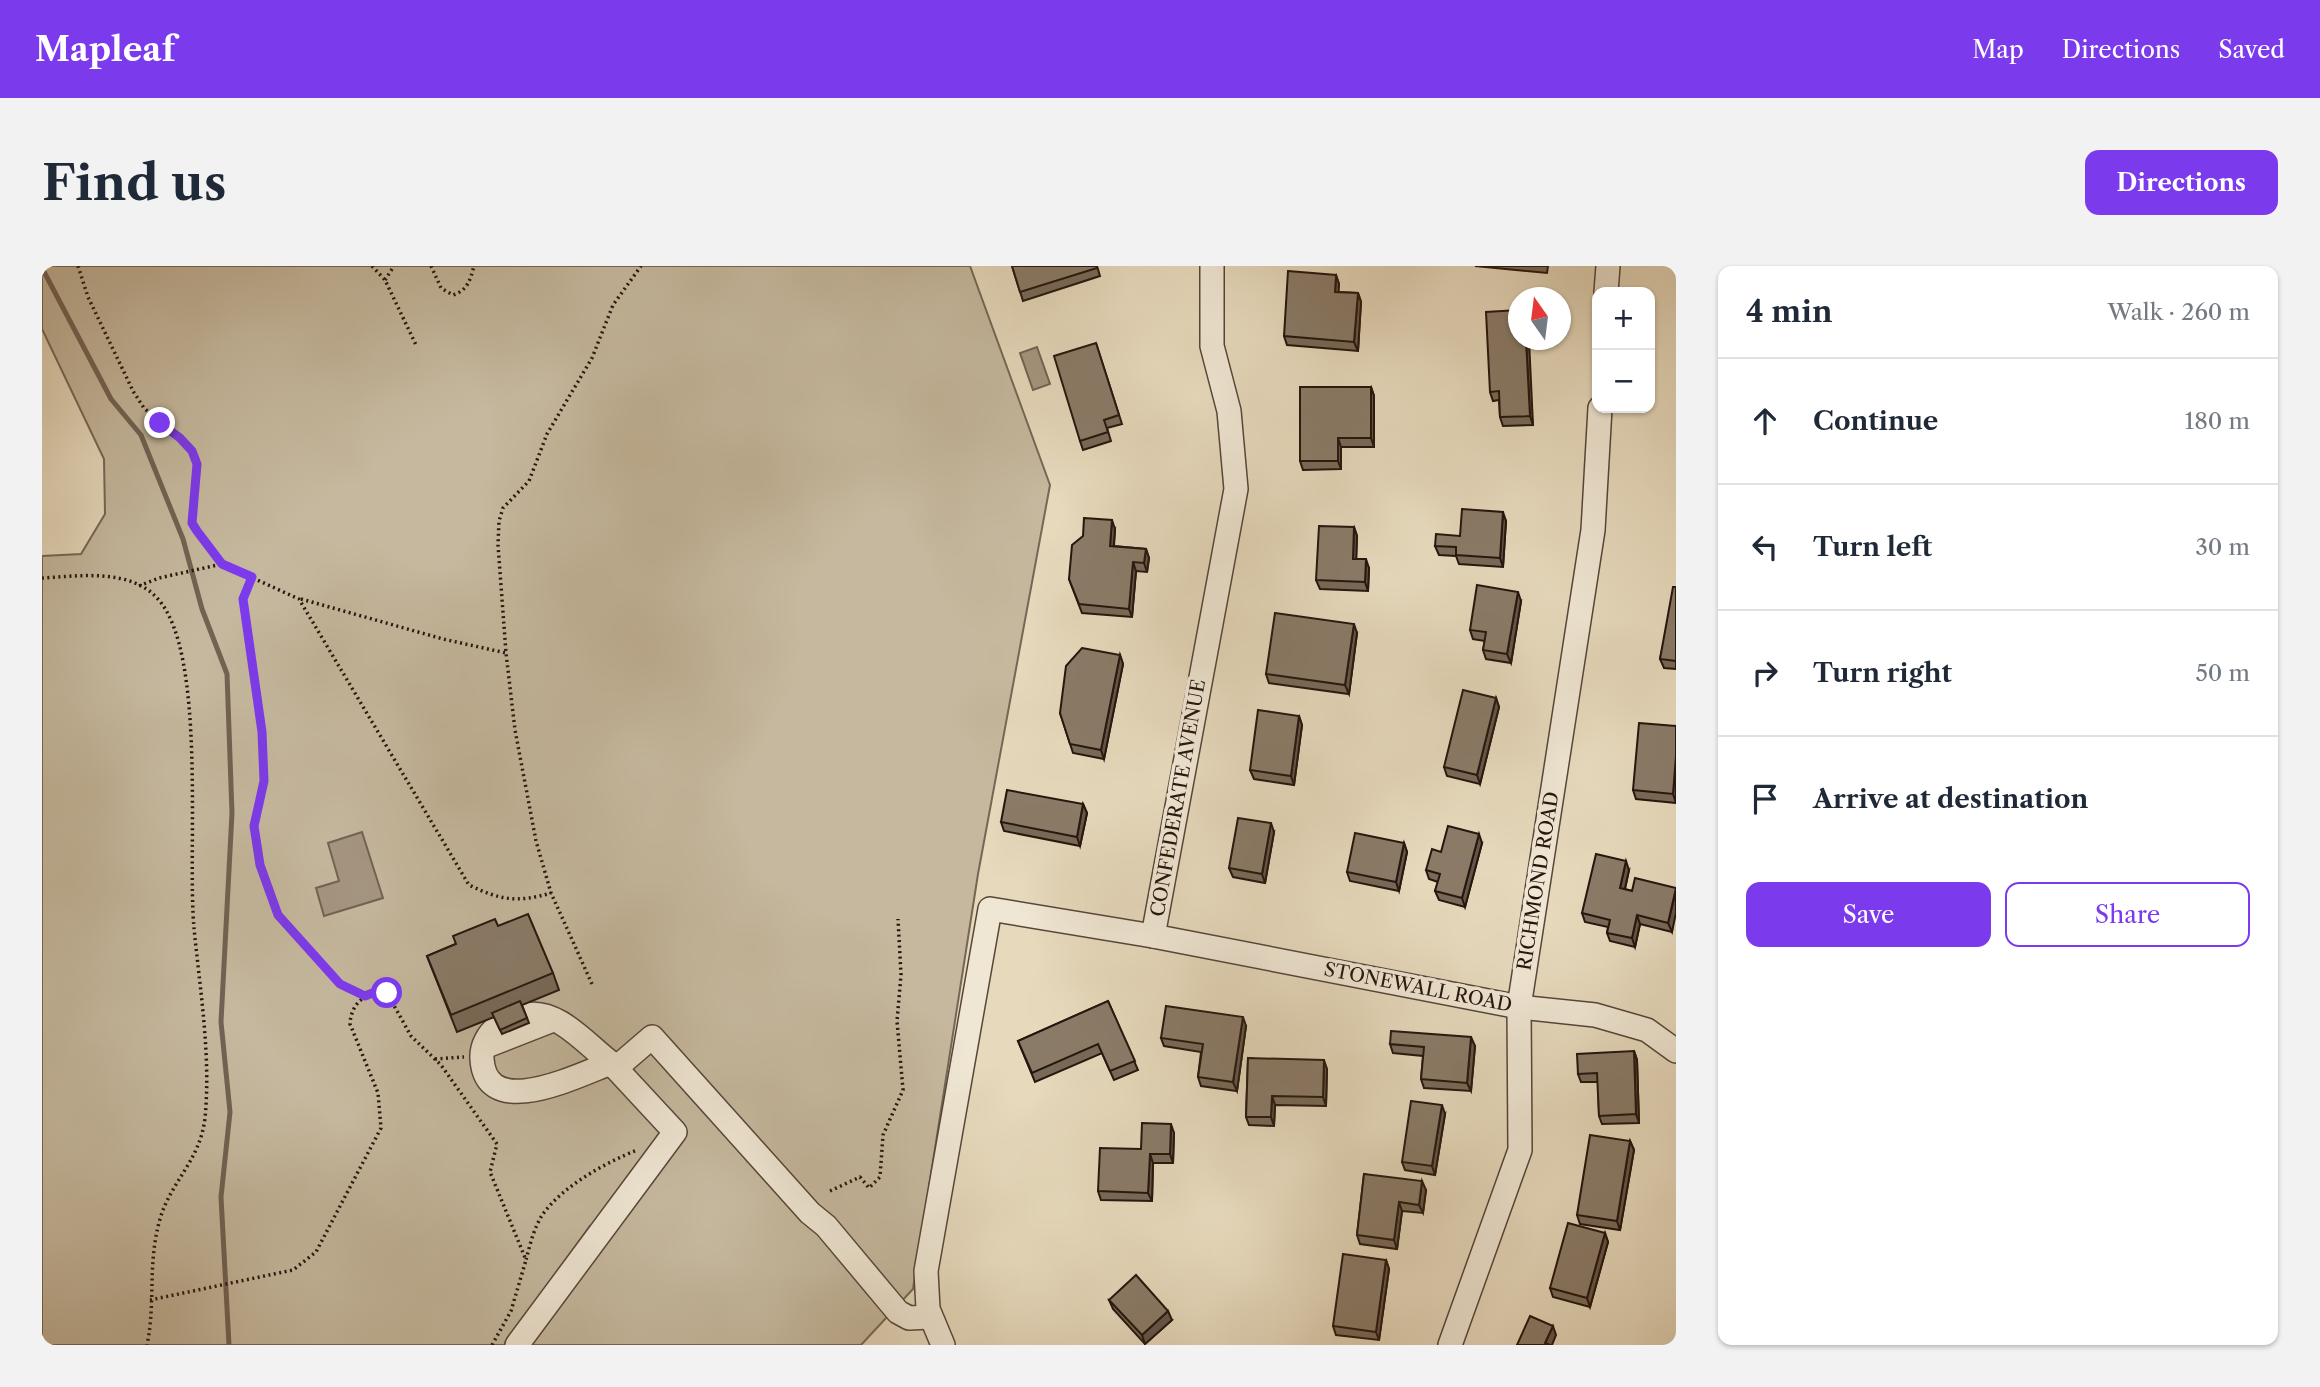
<!DOCTYPE html>
<meta charset="utf-8">
<style>
:root{--surface:#fff;--page:#f2f2f3;--text:#1f2937;--muted:#747a83;--line:#e0e1e3;--accent:#7c3aed}
body{margin:0;font-family:"Libre Caslon Text",serif;background:var(--page);color:var(--text)}
.controls{position:absolute;right:21px;top:21px;display:grid;overflow:hidden;border-radius:14px;box-shadow:0 2px 5px #0004}
.controls button{width:63px;height:63px;display:grid;place-items:center;padding:0;border:0;border-bottom:2px solid var(--line);background:var(--surface);color:var(--text);font:35px sans-serif}
.compass{position:absolute;left:1466px;top:21px;width:63px;height:63px;border-radius:50%;background:var(--surface);box-shadow:0 2px 5px #0004;rotate:346deg}
.stop{position:absolute;width:21px;height:21px;margin:-16px;border:5px solid #7c3aed;border-radius:50%;background:#fff}
.stop.end{background:#7c3aed;border-color:#fff;box-shadow:0 2px 7px #0008}
.list{margin:0;padding:0;list-style:none}
h2{display:flex;justify-content:space-between;align-items:center;height:91px;margin:0;padding:0 28px;font-size:30px}
h2 small{font-size:23px;font-weight:400;color:var(--muted)}
.list li{display:grid;grid-template-columns:46px 1fr auto;gap:21px;align-items:center;box-sizing:border-box;height:126px;padding:0 28px;border-top:2px solid var(--line)}
.list b{display:block;font-size:26px;white-space:nowrap}
.list em{font-size:23px;font-style:normal;color:var(--muted)}
.actions{display:flex;gap:14px;padding:21px 28px}
.actions a{flex:1;padding:16px 0;border:2px solid var(--accent);border-radius:14px;text-align:center;font-size:24px;color:var(--accent)}
.actions .main{background:var(--accent);color:#fff}
.icon{flex:none;width:38px;height:38px;fill:none;stroke:currentColor;stroke-width:2;stroke-linecap:round;stroke-linejoin:round}
.map{position:relative;flex:none;width:1634px;height:1079px;overflow:hidden;border-radius:14px}
header{display:flex;align-items:center;gap:42px;box-sizing:border-box;height:98px;padding:0 35px;background:var(--accent);color:#fff}
header strong{font-size:33px}
nav{display:flex;gap:38px;margin-inline-start:auto;font-size:24px}
.intro{display:flex;align-items:center;justify-content:space-between;box-sizing:border-box;height:168px;padding:0 42px}
h1{margin:0;font-size:49px}
.button{padding:18px 32px;border-radius:14px;background:var(--accent);color:#fff;font-size:24px;font-weight:700}
main{display:flex;gap:42px;padding:0 42px}
aside{flex:1;background:var(--surface);border-radius:14px;box-shadow:0 2px 5px #0004}
.map>svg:first-child{display:block}
.green{fill:#c5b89e;stroke:#766656;stroke-width:2}
.water{fill:#a59681;stroke:#726253;stroke-width:2}
.lines{fill:none;stroke-linecap:round;stroke-linejoin:round}
.stream{stroke:#726253;stroke-width:5}
.minor-casing{stroke:#56463a;stroke-width:26}
.path{stroke:#26150e;stroke-width:3.5;stroke-dasharray:2 3.5;stroke-linecap:butt}
.minor{stroke:#efe6d3;stroke-width:23}
.wall{fill:#776a59;stroke:#26150e;stroke-width:2}
.shaded-wall{fill:#615649;stroke:#26150e;stroke-width:2}
.building{fill:#8a7b68;stroke:#26150e;stroke-width:2}
.route{stroke:#7c3aed;stroke-width:9}
.labels{text-anchor:middle;dominant-baseline:central;stroke-width:7;stroke-linejoin:round;paint-order:stroke}
.street-label{font-size:19px;fill:#26150e;stroke:#efe6d3}
</style>
<header>
<strong>Mapleaf</strong>
<nav><a>Map</a><a>Directions</a><a>Saved</a></nav>
</header>
<div class="intro"><h1>Find us</h1><a class="button">Directions</a></div>
<main>
<div class="map">
<svg width="1634" height="1079" viewBox="0 0 1634 1079">
<rect width="100%" height="100%" fill="#e6d9bc"/>
<filter id="stains"><feTurbulence type="fractalNoise" baseFrequency=".00286" numOctaves="4"/><feColorMatrix values="0 0 0 0 .2 0 0 0 0 .09 0 0 0 0 .02 0 0 0 .5 -.17"/></filter>
<radialGradient id="worn" r=".72"><stop offset=".6" stop-color="#630" stop-opacity="0"/><stop offset="1" stop-color="#630" stop-opacity=".3"/></radialGradient>
<!-- green -->
<polygon class="green" points="0,0 928,0 1008,219 936,608 871,1023 819,1079 488,1079 566,974 548,960 462,1079 0,1079 0,290 39,288 63,248 62,193 0,63"/>
<!-- water -->
<g class="water">
<polygon points="995,81 1008,118 991,124 978,87"/>
<polygon points="320,566 341,632 282,650 274,622 297,615 286,577"/>
</g>
<g class="lines">
<!-- stream -->
<polyline class="stream" points="0,2 69,133 99,169 141,273 160,343 185,408 190,547 179,756 188,846 179,931 187,1079"/>
<defs>
<g id="minor">
<polyline points="1564,26 1566,0"/>
<polyline points="1111,670 1194,223 1187,145 1170,80 1170,0"/>
<path d="M456 760C446 768 439 780 440 793 444 857 538 808 569 797 545 779 515 742 484 749"/>
<polyline points="442,781 511,754"/>
<polyline points="574,802 610,771 768,947 784,960 856,1046 867,1052 888,1051"/>
<polyline points="475,1079 633,866 569,797"/>
<polyline points="901,1079 886,1043 884,1005 948,643 1111,670 1477,741 1553,749 1605,764 1634,785"/>
<polyline points="1408,1079 1478,884 1477,741 1551,264 1558,142"/>
</g>
</defs>
<!-- minor casing -->
<use href="#minor" class="minor-casing"/>
<!-- path -->
<g class="path">
<path d="M36 0 46 31 91 125 102 142 150 185 155 198 150 257 155 265 180 298 257 333 427 619C458 634 475 637 509 627"/>
<polyline points="330,0 343,14 375,81"/>
<path d="M389 0 399 22 411 29C426 24 428 14 432 0"/>
<polyline points="343,14 352,0"/>
<polyline points="210,311 201,333 220,466 222,515 212,560 218,599 236,649 298,718 323,731"/>
<path d="M0 312C36 310 89 302 116 333 165 388 145 585 152 662 158 724 169 790 163 852 158 895 129 915 118 953 105 999 114 1036 105 1079"/>
<polyline points="97,320 117,312 180,298"/>
<polyline points="259,333 401,373 464,387"/>
<polyline points="550,718 509,627 494,575 473,464 464,387 456,279 457,255 461,242 487,215 505,168 550,92 571,39 599,0"/>
<polyline points="393,793 422,791"/>
<polyline points="788,925 818,911 827,922 838,911 841,869 861,824 855,755 859,709 856,653"/>
<path d="M108 1034 251 1004 274 986 339 862 336 827 308 758C309 737 324 725 345 727L369 770 399 799 455 878 448 906 484 994C488 979 492 961 501 948 521 920 563 897 595 884"/>
<polyline points="450,1079 469,1045 484,994"/>
</g>
<!-- minor -->
<use href="#minor" class="minor"/>
</g>
<!-- wall -->
<g class="wall">
<polygon points="970,0 1055,0 1058,10 981,35"/>
<polygon points="1433,0 1506,0 1505,7"/>
<polygon points="1294,9 1297,18 1296,26 1316,27 1319,36 1316,85 1245,79 1242,70"/>
<polygon points="1476,44 1491,159 1461,160 1458,151 1457,134 1451,135 1448,126"/>
<polygon points="1054,77 1080,158 1065,162 1069,175 1041,184 1038,175"/>
<polygon points="1329,121 1332,130 1332,181 1299,181 1299,203 1261,204 1258,195"/>
<polygon points="1464,255 1461,301 1417,298 1414,290 1397,289 1393,280 1418,270"/>
<polygon points="1312,261 1315,270 1314,293 1327,302 1326,325 1278,323 1274,314"/>
<polygon points="1073,263 1072,280 1104,283 1107,292 1105,306 1094,305 1090,351 1040,347 1027,313"/>
<polygon points="1634,321 1634,403 1622,402 1618,393"/>
<polygon points="1479,335 1469,397 1444,393 1441,384 1443,375 1431,373 1428,364"/>
<polygon points="1315,367 1307,428 1227,417 1224,408"/>
<polygon points="1078,389 1081,398 1062,493 1031,487 1018,447"/>
<polygon points="1454,432 1457,441 1438,518 1405,510 1402,501"/>
<polygon points="1257,450 1260,459 1252,519 1212,513 1208,504"/>
<polygon points="1634,460 1634,537 1594,533 1591,524"/>
<polygon points="1041,538 1045,547 1038,580 962,565 959,556"/>
<polygon points="1232,566 1223,617 1191,611 1187,602"/>
<polygon points="1362,577 1365,586 1357,625 1308,615 1305,606"/>
<polygon points="1440,577 1423,641 1397,634 1393,625 1396,616 1387,613 1384,604"/>
<polygon points="1587,604 1583,623 1590,625 1634,622 1630,666 1598,658 1593,681 1568,675 1565,667 1566,661 1543,656 1540,647"/>
<polygon points="456,660 511,707 517,724 480,739 487,757 460,768 452,751 415,766 385,690"/>
<polygon points="1066,735 1096,804 1072,814 1060,787 993,816 976,775"/>
<polygon points="1204,760 1195,825 1159,820 1156,811 1159,786 1122,780 1119,772"/>
<polygon points="1348,778 1433,780 1429,825 1382,822 1379,813 1381,790 1351,787"/>
<polygon points="1592,785 1595,794 1597,857 1560,858 1557,850 1556,816 1539,816 1536,808"/>
<polygon points="1206,792 1285,803 1284,840 1233,839 1232,860 1207,859 1204,851"/>
<polygon points="1403,848 1393,909 1363,904 1360,896"/>
<polygon points="1132,867 1131,897 1111,897 1110,935 1059,934 1056,925 1099,883"/>
<polygon points="1588,875 1592,884 1578,964 1538,958 1535,949"/>
<polygon points="1322,908 1384,924 1381,947 1360,945 1355,983 1318,978 1315,969"/>
<polygon points="1563,967 1566,976 1548,1041 1511,1031 1508,1022"/>
<polygon points="1344,994 1347,1003 1337,1074 1294,1069 1291,1060"/>
<polygon points="1067,1034 1130,1054 1103,1078 1071,1043"/>
</g>
<!-- shaded-wall -->
<g class="shaded-wall">
<polygon points="1294,9 1297,18 1296,35 1293,26"/>
<polygon points="1316,27 1319,36 1316,85 1312,76"/>
<polygon points="1484,74 1487,74 1491,159 1488,150"/>
<polygon points="1329,121 1332,130 1332,181 1329,172"/>
<polygon points="1296,172 1299,181 1299,203 1296,195"/>
<polygon points="1461,246 1464,255 1461,301 1458,292"/>
<polygon points="1070,254 1073,263 1071,288 1068,280"/>
<polygon points="1312,261 1315,270 1314,302 1311,293"/>
<polygon points="1104,283 1107,292 1105,306 1102,297"/>
<polygon points="1324,293 1327,302 1326,325 1323,316"/>
<polygon points="1091,296 1094,305 1090,351 1087,343"/>
<polygon points="1476,326 1479,335 1469,397 1465,388"/>
<polygon points="1312,358 1315,367 1307,428 1303,419"/>
<polygon points="1078,389 1081,398 1062,493 1059,484"/>
<polygon points="1454,432 1457,441 1438,518 1435,509"/>
<polygon points="1257,450 1260,459 1252,519 1249,510"/>
<polygon points="1634,490 1634,537 1631,528"/>
<polygon points="1041,538 1045,547 1038,580 1035,571"/>
<polygon points="1229,557 1232,566 1223,617 1220,608"/>
<polygon points="1437,568 1440,577 1423,641 1420,632"/>
<polygon points="1362,577 1365,586 1357,625 1354,616"/>
<polygon points="1584,595 1587,604 1581,631 1578,622"/>
<polygon points="1634,625 1634,647 1630,666 1626,657"/>
<polygon points="1595,649 1598,658 1593,681 1590,672"/>
<polygon points="1201,751 1204,760 1195,825 1191,816"/>
<polygon points="1429,771 1433,780 1429,825 1425,817"/>
<polygon points="1592,785 1595,794 1597,857 1594,848"/>
<polygon points="1282,794 1285,803 1284,840 1281,831"/>
<polygon points="1230,830 1233,839 1232,860 1229,851"/>
<polygon points="1400,839 1403,848 1393,909 1390,900"/>
<polygon points="1129,858 1132,867 1131,897 1128,888"/>
<polygon points="1588,875 1592,884 1578,964 1575,955"/>
<polygon points="1108,888 1111,897 1110,935 1106,927"/>
<polygon points="1380,915 1384,924 1381,947 1377,939"/>
<polygon points="1357,936 1360,945 1355,983 1352,974"/>
<polygon points="1563,967 1566,976 1548,1041 1545,1032"/>
<polygon points="1344,994 1347,1003 1337,1074 1334,1066"/>
<polygon points="1126,1045 1130,1054 1103,1078 1100,1069"/>
<polygon points="1511,1060 1514,1069 1510,1079 1504,1079 1503,1077"/>
</g>
<!-- building -->
<g class="building">
<polygon points="970,0 1055,0 1055,2 978,26"/>
<polygon points="1246,5 1294,9 1293,26 1316,27 1312,76 1242,70"/>
<polygon points="1476,44 1476,74 1484,74 1488,150 1458,151 1457,125 1448,126 1444,46"/>
<polygon points="1054,77 1077,149 1062,154 1066,166 1038,175 1012,90"/>
<polygon points="1258,121 1329,121 1329,172 1296,172 1296,195 1258,195"/>
<polygon points="1420,243 1461,246 1458,292 1414,289 1414,281 1393,280 1394,268 1418,270"/>
<polygon points="1042,252 1070,254 1068,280 1104,283 1102,297 1091,296 1087,343 1037,338 1027,313 1030,279 1041,270"/>
<polygon points="1277,260 1312,261 1311,293 1324,293 1323,316 1274,314"/>
<polygon points="1435,319 1476,326 1465,388 1441,384 1444,366 1428,364"/>
<polygon points="1631,321 1634,321 1634,395 1618,393"/>
<polygon points="1233,347 1312,358 1303,419 1224,408"/>
<polygon points="1040,382 1078,389 1059,484 1028,478 1018,447 1024,400"/>
<polygon points="1421,424 1454,432 1435,509 1402,501"/>
<polygon points="1216,444 1257,450 1249,510 1208,504"/>
<polygon points="1597,457 1634,460 1634,490 1631,528 1591,524"/>
<polygon points="965,524 1041,538 1035,571 959,556"/>
<polygon points="1196,552 1229,557 1220,608 1187,602"/>
<polygon points="1406,560 1437,568 1420,632 1393,625 1398,608 1384,604 1390,583 1399,586"/>
<polygon points="1313,567 1362,577 1354,616 1305,606"/>
<polygon points="1554,588 1584,595 1578,622 1590,625 1593,612 1634,622 1626,657 1595,649 1590,672 1565,667 1568,654 1540,647"/>
<polygon points="486,648 511,707 409,749 385,690 414,678 411,670 453,653 456,660"/>
<polygon points="478,735 485,752 458,764 450,747"/>
<polygon points="1066,735 1093,795 1068,805 1056,778 990,807 976,775"/>
<polygon points="1124,740 1201,751 1191,816 1156,811 1161,778 1119,772"/>
<polygon points="1349,765 1429,771 1425,817 1379,813 1382,781 1348,778"/>
<polygon points="1592,785 1594,848 1557,850 1555,807 1536,808 1535,788"/>
<polygon points="1206,792 1282,794 1281,831 1230,830 1229,851 1204,851"/>
<polygon points="1369,835 1400,839 1390,900 1360,896"/>
<polygon points="1100,857 1129,858 1128,888 1108,888 1106,927 1056,925 1058,882 1099,883"/>
<polygon points="1548,869 1588,875 1575,955 1535,949"/>
<polygon points="1322,908 1380,915 1377,939 1357,936 1352,974 1315,969"/>
<polygon points="1526,957 1563,967 1545,1032 1508,1022"/>
<polygon points="1301,988 1344,994 1334,1066 1291,1060"/>
<polygon points="1094,1009 1126,1045 1100,1069 1067,1034"/>
<polygon points="1488,1050 1511,1060 1503,1077 1508,1079 1475,1079"/>
</g>
<g class="lines">
<!-- route -->
<polyline class="route" points="118,157 138,172 150,185 155,198 150,257 155,265 180,298 210,311 201,333 220,466 222,515 212,560 218,599 236,649 298,718 323,730 333,726 345,727"/>
</g>
<g class="labels">
<!-- street labels -->
<g class="street-label">
<text transform="translate(1136 532) rotate(-80)">CONFEDERATE AVENUE</text>
<text transform="translate(1496 615) rotate(-81)">RICHMOND ROAD</text>
<text transform="translate(1376 721) rotate(11)">STONEWALL ROAD</text>
</g>
</g>
<rect width="100%" height="100%" filter="url(#stains)"/>
<rect width="100%" height="100%" fill="url(#worn)"/>
</svg>
<div class="controls">
<button>+</button>
<button>−</button>
</div>
<svg class="compass" viewBox="-18 -18 36 36"><path d="M0-13l5 13h-10z" fill="#e53935"/><path d="M0 13l5-13h-10z" fill="#747a83"/></svg>
<div class="stop" style="left:345px;top:727px"></div>
<div class="stop end" style="left:118px;top:157px"></div>
</div>
<aside>
<h2>4 min<small>Walk · 260 m</small></h2>
<ul class="list">
<li><svg class="icon" aria-label="ahead" viewBox="0 0 24 24"><path d="M12 20V5M6 11l6-6 6 6"/></svg><div><b>Continue</b></div><em>180 m</em></li>
<li><svg class="icon" aria-label="left" viewBox="0 0 24 24"><path d="M17 20v-9H6M10 6l-5 5 5 5"/></svg><div><b>Turn left</b></div><em>30 m</em></li>
<li><svg class="icon" aria-label="right" viewBox="0 0 24 24"><path d="M7 20v-9h11M14 6l5 5-5 5"/></svg><div><b>Turn right</b></div><em>50 m</em></li>
<li><svg class="icon" aria-label="arrive" viewBox="0 0 24 24"><path d="M6 21V4h12l-3 4 3 4H6"/></svg><div><b>Arrive at destination</b></div></li>
</ul>
<div class="actions"><a class="main">Save</a><a>Share</a></div>
</aside>
</main>
